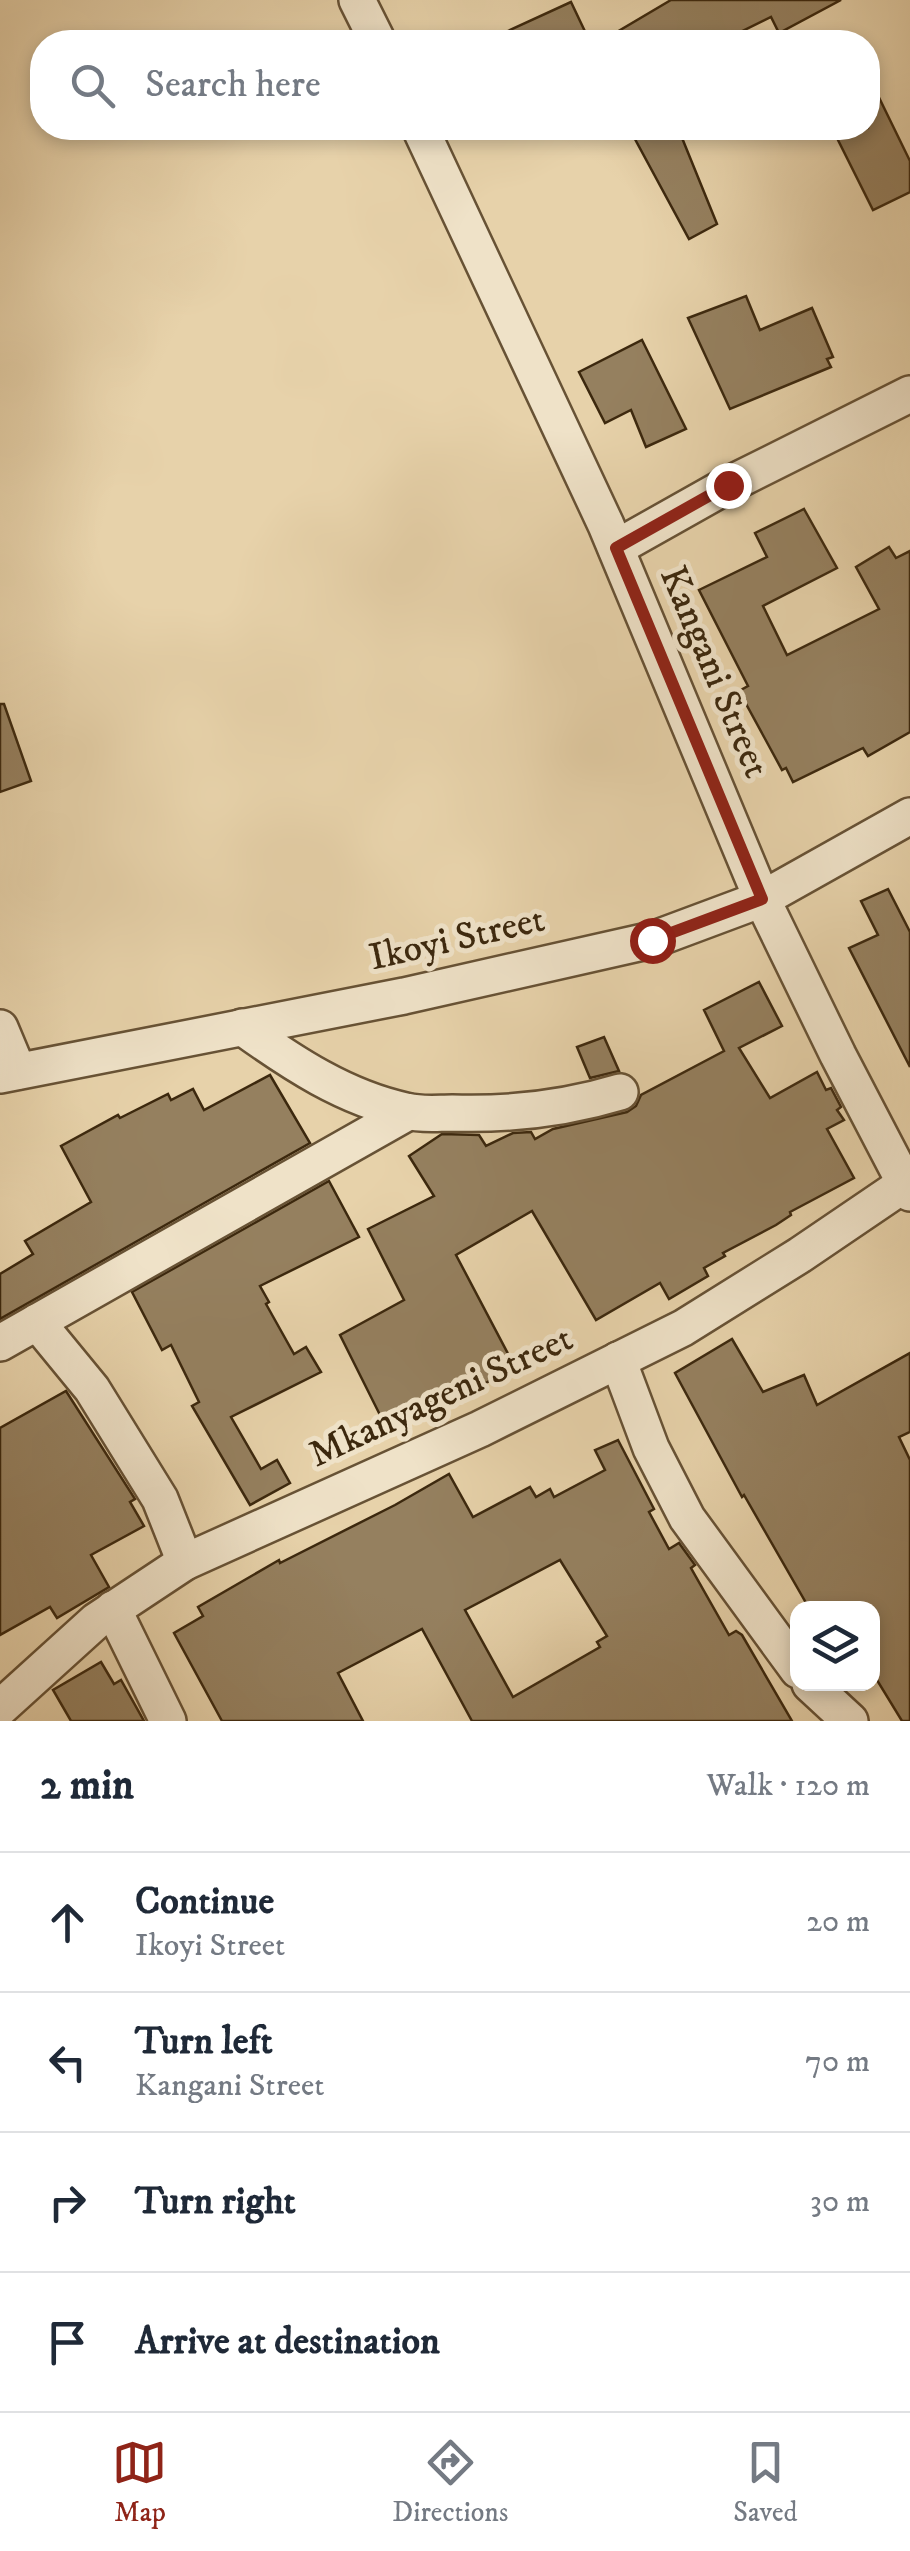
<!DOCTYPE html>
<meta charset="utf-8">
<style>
:root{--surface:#fff;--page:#f6f6f7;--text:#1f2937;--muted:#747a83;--line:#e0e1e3;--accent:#8f2418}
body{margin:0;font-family:"IM FELL DW Pica",serif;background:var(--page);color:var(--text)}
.controls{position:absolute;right:30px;bottom:30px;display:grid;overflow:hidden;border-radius:20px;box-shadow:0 5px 15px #0003}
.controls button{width:90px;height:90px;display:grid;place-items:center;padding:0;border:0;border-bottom:2px solid var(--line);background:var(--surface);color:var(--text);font:50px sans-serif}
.stop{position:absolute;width:30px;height:30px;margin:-22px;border:8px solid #8f2418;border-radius:50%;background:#fff}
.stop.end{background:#8f2418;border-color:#fff;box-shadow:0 2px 10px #0008}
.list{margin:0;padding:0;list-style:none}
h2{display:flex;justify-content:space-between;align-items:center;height:130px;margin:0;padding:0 40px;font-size:42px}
h2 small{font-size:32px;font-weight:400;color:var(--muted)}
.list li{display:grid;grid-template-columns:65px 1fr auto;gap:30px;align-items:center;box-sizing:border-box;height:140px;padding:0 40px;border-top:2px solid var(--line)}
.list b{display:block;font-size:38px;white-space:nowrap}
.list p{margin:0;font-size:32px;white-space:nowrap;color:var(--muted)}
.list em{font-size:32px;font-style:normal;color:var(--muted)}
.icon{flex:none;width:55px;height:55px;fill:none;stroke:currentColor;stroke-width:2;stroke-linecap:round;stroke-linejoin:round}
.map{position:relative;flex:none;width:910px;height:1721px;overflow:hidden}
.search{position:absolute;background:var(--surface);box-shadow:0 5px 15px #0003;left:30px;right:30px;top:30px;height:110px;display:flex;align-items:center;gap:25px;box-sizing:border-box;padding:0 35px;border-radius:40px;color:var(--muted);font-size:38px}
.sheet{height:690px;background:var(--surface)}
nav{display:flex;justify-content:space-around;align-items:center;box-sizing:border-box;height:140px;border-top:2px solid var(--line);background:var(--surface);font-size:28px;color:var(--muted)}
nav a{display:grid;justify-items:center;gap:5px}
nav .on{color:var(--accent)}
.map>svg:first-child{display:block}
.building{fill:#95805f;stroke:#3c280e;stroke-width:2.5;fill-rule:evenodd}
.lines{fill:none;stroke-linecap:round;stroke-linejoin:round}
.minor-casing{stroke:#675235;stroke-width:40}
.minor{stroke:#efe2c8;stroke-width:35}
.route{stroke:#8f2418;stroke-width:12}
.labels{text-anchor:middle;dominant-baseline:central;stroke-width:10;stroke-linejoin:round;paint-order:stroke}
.street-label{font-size:38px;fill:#3c280e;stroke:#efe2c8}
</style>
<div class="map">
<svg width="910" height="1721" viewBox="0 0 910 1721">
<rect width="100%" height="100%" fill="#e7d2aa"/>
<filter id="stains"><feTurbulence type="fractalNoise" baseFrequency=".002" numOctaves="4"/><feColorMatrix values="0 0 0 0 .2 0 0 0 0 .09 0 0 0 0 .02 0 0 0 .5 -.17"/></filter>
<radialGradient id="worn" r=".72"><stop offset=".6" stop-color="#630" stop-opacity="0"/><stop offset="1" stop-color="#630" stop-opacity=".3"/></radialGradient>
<!-- building -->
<g class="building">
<polygon points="671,0 841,0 779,33 771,17 720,42 600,42"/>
<polygon points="571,2 590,42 484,42"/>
<polygon points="868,75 910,161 910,192 873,210 832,128 868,128"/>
<polygon points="629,128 678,128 717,224 689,239"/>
<polygon points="746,296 760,330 812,308 833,357 827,359 831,367 730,409 688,318"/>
<polygon points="642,340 686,429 646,447 631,410 605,423 579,372"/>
<polygon points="804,509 837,568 763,606 787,655 879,609 856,567 889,547 896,558 910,551 910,732 868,756 863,748 793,782 786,768 782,770 739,691 748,686 699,590 767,557 755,533"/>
<polygon points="0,704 4,704 31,781 0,792"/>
<polygon points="888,889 910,932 910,1067 849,948 878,935 861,901"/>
<polygon points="759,982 782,1026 739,1048 770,1098 817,1072 826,1090 831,1088 841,1107 837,1110 844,1120 827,1129 854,1178 790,1212 791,1215 776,1225 723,1253 725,1256 704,1268 708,1276 669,1299 660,1283 596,1320 532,1211 456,1255 515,1367 451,1402 452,1404 388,1431 340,1335 404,1300 368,1229 434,1196 409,1156 442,1134 479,1135 486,1146 513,1133 531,1132 535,1139 553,1129 627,1112 636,1106 641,1095 724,1051 704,1010"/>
<polygon points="604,1037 619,1071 590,1078 577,1047"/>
<polygon points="270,1075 310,1143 0,1319 0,1274 33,1254 25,1241 91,1202 61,1146 118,1115 120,1118 168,1094 171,1100 193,1089 204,1110"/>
<polygon points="329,1181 359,1237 260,1286 269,1302 266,1304 294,1354 306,1347 321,1372 231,1417 261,1469 277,1460 290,1483 250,1505 192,1406 199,1402 171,1345 162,1350 132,1292"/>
<polygon points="732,1339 763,1392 804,1375 817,1405 910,1353 910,1432 899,1437 910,1460 910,1721 902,1721 872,1672 872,1608 809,1608 744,1495 742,1497 675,1373"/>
<polygon points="66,1391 135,1499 130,1502 144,1526 91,1555 109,1587 57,1618 50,1607 0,1635 0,1428"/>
<path d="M618 1440 654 1509 649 1512 669 1549 679 1543 695 1565 691 1568 729 1635 736 1631 742 1635 792 1721H472L422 1629 338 1673 363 1721H222L174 1633 203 1616 198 1607 279 1560 280 1563 395 1505 449 1474 473 1517 530 1487 536 1497 550 1489 554 1497 605 1470 595 1450ZM560 1560 607 1636 597 1642 600 1647 513 1697 465 1610Z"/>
<polygon points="101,1662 114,1684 121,1680 144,1721 71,1721 53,1690"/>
</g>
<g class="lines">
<defs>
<g id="minor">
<polyline points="357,0 378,42"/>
<polyline points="420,128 606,525 762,899 838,1055 910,1193"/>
<polyline points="616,548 728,485 910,394"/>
<path d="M242 1027C292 1063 345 1098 406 1111 421 1115 438 1113 452 1113 511 1115 564 1109 620 1092"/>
<polyline points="0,1028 18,1071"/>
<polyline points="0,1075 404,996 652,940 762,899 910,816"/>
<polyline points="37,1322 92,1389 160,1499 185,1562"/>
<polyline points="0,1343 408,1112"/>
<polyline points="618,1360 651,1448 687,1518 798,1670"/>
<polyline points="113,1609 168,1721"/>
<polyline points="810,1684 850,1721"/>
<polyline points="0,1708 96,1621 185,1562 480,1429 683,1328 800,1255 906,1183"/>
</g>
</defs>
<!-- minor casing -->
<use href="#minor" class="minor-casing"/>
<!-- minor -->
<use href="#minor" class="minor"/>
</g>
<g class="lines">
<!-- route -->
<polyline class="route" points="652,940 762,899 616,548 728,485"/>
</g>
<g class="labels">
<!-- street labels -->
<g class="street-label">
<text transform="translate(714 672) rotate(67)">Kangani Street</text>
<text transform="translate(457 939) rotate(-13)">Ikoyi Street</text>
<text transform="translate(441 1397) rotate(-25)">Mkanyageni Street</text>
</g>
</g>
<rect width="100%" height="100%" filter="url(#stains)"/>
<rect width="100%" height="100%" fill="url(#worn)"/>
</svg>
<div class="controls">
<button><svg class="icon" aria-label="layers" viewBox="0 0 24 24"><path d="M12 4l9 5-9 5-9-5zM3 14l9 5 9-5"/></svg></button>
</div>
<div class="stop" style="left:652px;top:940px"></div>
<div class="stop end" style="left:728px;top:485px"></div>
<div class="search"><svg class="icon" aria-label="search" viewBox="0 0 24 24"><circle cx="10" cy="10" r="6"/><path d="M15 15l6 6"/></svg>Search here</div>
</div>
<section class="sheet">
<h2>2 min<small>Walk · 120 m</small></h2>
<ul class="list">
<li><svg class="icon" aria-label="ahead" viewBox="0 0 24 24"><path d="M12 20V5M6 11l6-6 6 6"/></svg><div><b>Continue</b><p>Ikoyi Street</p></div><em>20 m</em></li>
<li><svg class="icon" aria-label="left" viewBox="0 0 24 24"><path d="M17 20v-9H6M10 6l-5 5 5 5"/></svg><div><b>Turn left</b><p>Kangani Street</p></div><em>70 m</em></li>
<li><svg class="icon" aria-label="right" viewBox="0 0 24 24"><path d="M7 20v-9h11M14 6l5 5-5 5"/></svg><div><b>Turn right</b></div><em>30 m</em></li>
<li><svg class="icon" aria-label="arrive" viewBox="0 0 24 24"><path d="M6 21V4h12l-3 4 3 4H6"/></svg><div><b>Arrive at destination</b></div></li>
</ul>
</section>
<nav>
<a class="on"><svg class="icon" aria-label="map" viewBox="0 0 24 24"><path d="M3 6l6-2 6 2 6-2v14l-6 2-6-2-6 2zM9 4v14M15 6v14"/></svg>Map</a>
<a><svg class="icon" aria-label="directions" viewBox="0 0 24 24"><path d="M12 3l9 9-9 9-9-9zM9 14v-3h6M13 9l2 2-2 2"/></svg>Directions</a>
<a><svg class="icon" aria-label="saved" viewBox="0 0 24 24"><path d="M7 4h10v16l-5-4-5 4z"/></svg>Saved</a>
</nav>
